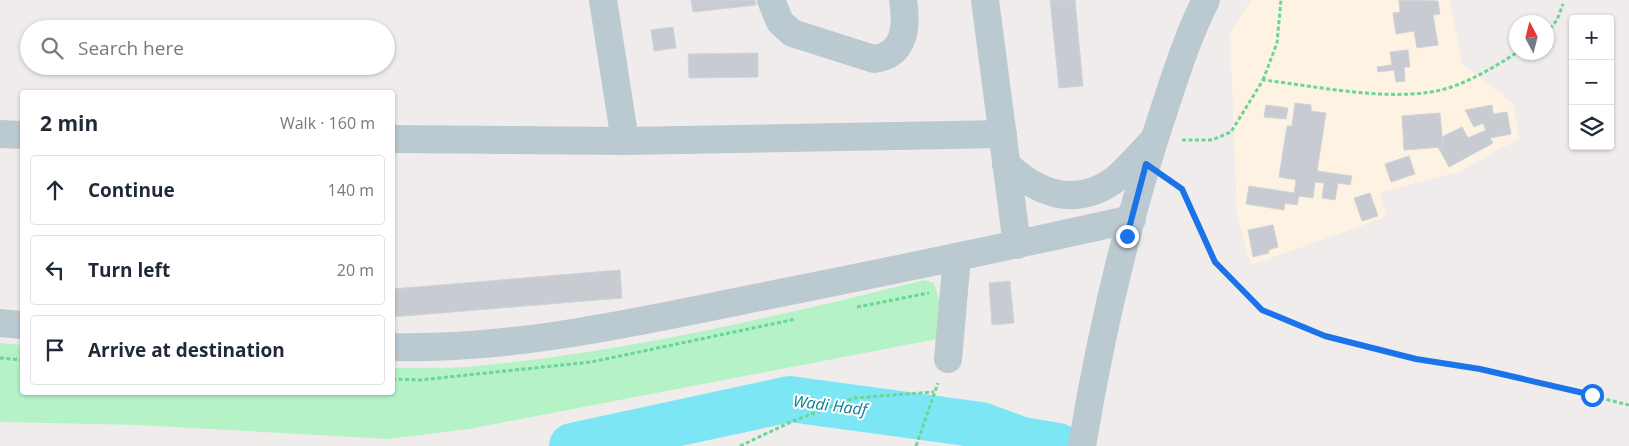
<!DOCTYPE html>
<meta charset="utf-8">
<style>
body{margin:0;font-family:"Open Sans",sans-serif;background:#f2f2f3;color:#1f2937}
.controls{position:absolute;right:15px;top:15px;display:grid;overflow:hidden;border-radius:5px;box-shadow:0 1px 4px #0004}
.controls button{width:45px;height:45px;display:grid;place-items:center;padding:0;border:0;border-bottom:1px solid #e0e1e3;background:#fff;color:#1f2937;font:25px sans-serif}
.compass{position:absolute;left:1509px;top:15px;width:45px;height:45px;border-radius:50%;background:#fff;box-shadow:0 1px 4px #0004;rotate:353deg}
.stop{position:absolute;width:15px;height:15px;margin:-11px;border:4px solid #1a73e8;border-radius:50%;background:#fff}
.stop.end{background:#1a73e8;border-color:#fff;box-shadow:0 1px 5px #0008}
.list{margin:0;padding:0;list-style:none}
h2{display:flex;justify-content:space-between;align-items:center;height:65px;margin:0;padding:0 20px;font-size:21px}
h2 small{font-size:16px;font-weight:400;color:#747a83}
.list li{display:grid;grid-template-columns:32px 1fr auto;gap:15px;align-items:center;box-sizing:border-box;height:70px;margin:0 10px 10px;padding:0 10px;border:1px solid #e0e1e3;border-radius:5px}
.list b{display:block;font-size:19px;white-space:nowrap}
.list em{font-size:16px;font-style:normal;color:#747a83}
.icon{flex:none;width:28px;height:28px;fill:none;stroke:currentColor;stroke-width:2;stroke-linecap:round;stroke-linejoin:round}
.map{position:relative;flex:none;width:1629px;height:446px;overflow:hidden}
.search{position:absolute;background:#fff;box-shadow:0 1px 4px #0004;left:20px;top:20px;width:375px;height:55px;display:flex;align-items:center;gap:12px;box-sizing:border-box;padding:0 18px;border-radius:28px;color:#747a83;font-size:19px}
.panel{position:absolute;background:#fff;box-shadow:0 1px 4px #0004;left:20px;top:90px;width:375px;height:305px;border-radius:5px}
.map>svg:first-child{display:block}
.commercial{fill:#fef3e2}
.green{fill:#b5f3c7}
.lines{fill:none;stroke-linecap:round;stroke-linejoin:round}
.river{stroke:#7de6f5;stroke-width:46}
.building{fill:#c8ccd2;stroke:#d0d3d9}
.path{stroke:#69d596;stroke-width:3;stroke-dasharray:4 2.5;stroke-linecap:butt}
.minor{stroke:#bbc9d1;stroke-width:28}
.route{stroke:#1a73e8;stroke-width:6}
.labels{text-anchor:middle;stroke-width:4;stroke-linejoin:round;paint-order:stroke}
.water-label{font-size:16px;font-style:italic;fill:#038092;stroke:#fff}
</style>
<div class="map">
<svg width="1629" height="446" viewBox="0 0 1629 446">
<rect width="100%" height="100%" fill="#f0ecec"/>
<polygon class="commercial" points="1251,0 1450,0 1462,64 1513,103 1519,138 1461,171 1380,193 1386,217 1251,265 1237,216 1230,32"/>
<path class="green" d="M 925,280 L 934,283 L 941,306 L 937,339 L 469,429 L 388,439 L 139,425 L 0,422 L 0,343 L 22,345 L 22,392 L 392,392 L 393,368 C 420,367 448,369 476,366 C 628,352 777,316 925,280 Z"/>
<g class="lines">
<polyline class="river" points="572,446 790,399 981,425 1022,440 1058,446"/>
</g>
<g class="building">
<polygon points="691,0 755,0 756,5 693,12"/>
<polygon points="1050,0 1075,0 1083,86 1059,88"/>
<polygon points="1399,0 1438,1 1440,14 1433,15 1438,45 1417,48 1414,31 1396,34 1393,13 1400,12"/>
<polygon points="673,27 676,48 654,51 651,30"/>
<polygon points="1408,50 1410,67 1404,67 1405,81 1396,82 1394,70 1378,72 1377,67 1392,65 1390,52"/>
<polygon points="758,53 758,77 689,78 688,54"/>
<polygon points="1295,103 1311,105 1311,111 1326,113 1317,171 1352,176 1350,185 1338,183 1335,200 1322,198 1324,183 1315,182 1313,198 1299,196 1297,205 1285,203 1284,210 1246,204 1249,186 1294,193 1296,180 1279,177 1287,126 1292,126"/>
<polygon points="1266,105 1288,108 1286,119 1264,117"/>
<polygon points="1492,105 1493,114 1507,112 1511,134 1490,138 1493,143 1449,167 1438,147 1443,147 1442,137 1462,127 1468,138 1486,130 1483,123 1474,127 1465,110"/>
<polygon points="1440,113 1443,147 1404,150 1402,116"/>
<polygon points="1409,156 1415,174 1391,182 1385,164"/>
<polygon points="1370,193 1378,216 1362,221 1354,198"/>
<polygon points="1273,225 1278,247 1268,250 1269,253 1253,257 1248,230"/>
<polygon points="620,270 622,298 392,317 392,289"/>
<polygon points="1010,281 1014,323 992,325 989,283"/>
</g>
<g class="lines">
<g class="path">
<polyline points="1546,34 1557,20 1563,4"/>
<polyline points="1263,80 1277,43 1281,0"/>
<path d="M 1182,140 L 1212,140 L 1231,132 L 1263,80 C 1315,86 1379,100 1431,92 C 1462,87 1491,69 1518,52"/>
<polyline points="1169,180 1182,189 1215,262 1262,310 1325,336 1416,359 1480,369 1629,405"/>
<polyline points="857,307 929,293"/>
<polyline points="0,358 22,360"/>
<polyline points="392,379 420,380 591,362 796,319"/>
<polyline points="740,446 793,421 854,398 934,392"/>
<polyline points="916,446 938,383"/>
</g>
<g class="minor">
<polyline points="603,0 625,141"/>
<path d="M 771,0 L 780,22 L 792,33 L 874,59 C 906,55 907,25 903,0"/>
<polyline points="985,0 1017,245"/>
<polyline points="0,134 22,135"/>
<polyline points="392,139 625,141 1003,134"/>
<path d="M 1006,164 C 1037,193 1074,208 1113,181 C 1127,170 1139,155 1151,143"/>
<polyline points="0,323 22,325"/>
<path d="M 392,347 C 515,350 635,322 755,298 C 881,273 1007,247 1132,219"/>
<polyline points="948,359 957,257"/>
<path d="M 1082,446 C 1101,331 1128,217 1165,107 C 1177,71 1189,33 1206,0"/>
</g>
</g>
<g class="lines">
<polyline class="route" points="1127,236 1146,164 1182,189 1215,262 1262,310 1325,336 1416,359 1480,369 1592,395"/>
</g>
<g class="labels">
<g class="water-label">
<text transform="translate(830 405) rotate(7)" y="6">Wadi Hadf</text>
</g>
</g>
</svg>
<div class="controls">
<button>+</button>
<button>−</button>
<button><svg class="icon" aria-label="layers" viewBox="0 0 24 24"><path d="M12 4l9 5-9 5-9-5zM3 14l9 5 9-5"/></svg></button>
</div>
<svg class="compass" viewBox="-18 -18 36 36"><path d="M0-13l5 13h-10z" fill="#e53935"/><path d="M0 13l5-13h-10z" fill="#747a83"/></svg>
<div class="stop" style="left:1592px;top:395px"></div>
<div class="stop end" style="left:1127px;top:236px"></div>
<div class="search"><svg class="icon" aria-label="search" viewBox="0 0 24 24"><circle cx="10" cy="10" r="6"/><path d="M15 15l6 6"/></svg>Search here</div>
<section class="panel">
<h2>2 min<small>Walk · 160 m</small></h2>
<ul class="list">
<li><svg class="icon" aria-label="ahead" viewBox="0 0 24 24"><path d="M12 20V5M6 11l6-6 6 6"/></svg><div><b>Continue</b></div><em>140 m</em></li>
<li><svg class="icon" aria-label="left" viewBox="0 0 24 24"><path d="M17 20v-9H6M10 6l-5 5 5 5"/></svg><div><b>Turn left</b></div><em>20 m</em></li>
<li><svg class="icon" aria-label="arrive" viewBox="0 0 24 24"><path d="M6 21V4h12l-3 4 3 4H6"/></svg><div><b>Arrive at destination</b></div></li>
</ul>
</section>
</div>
